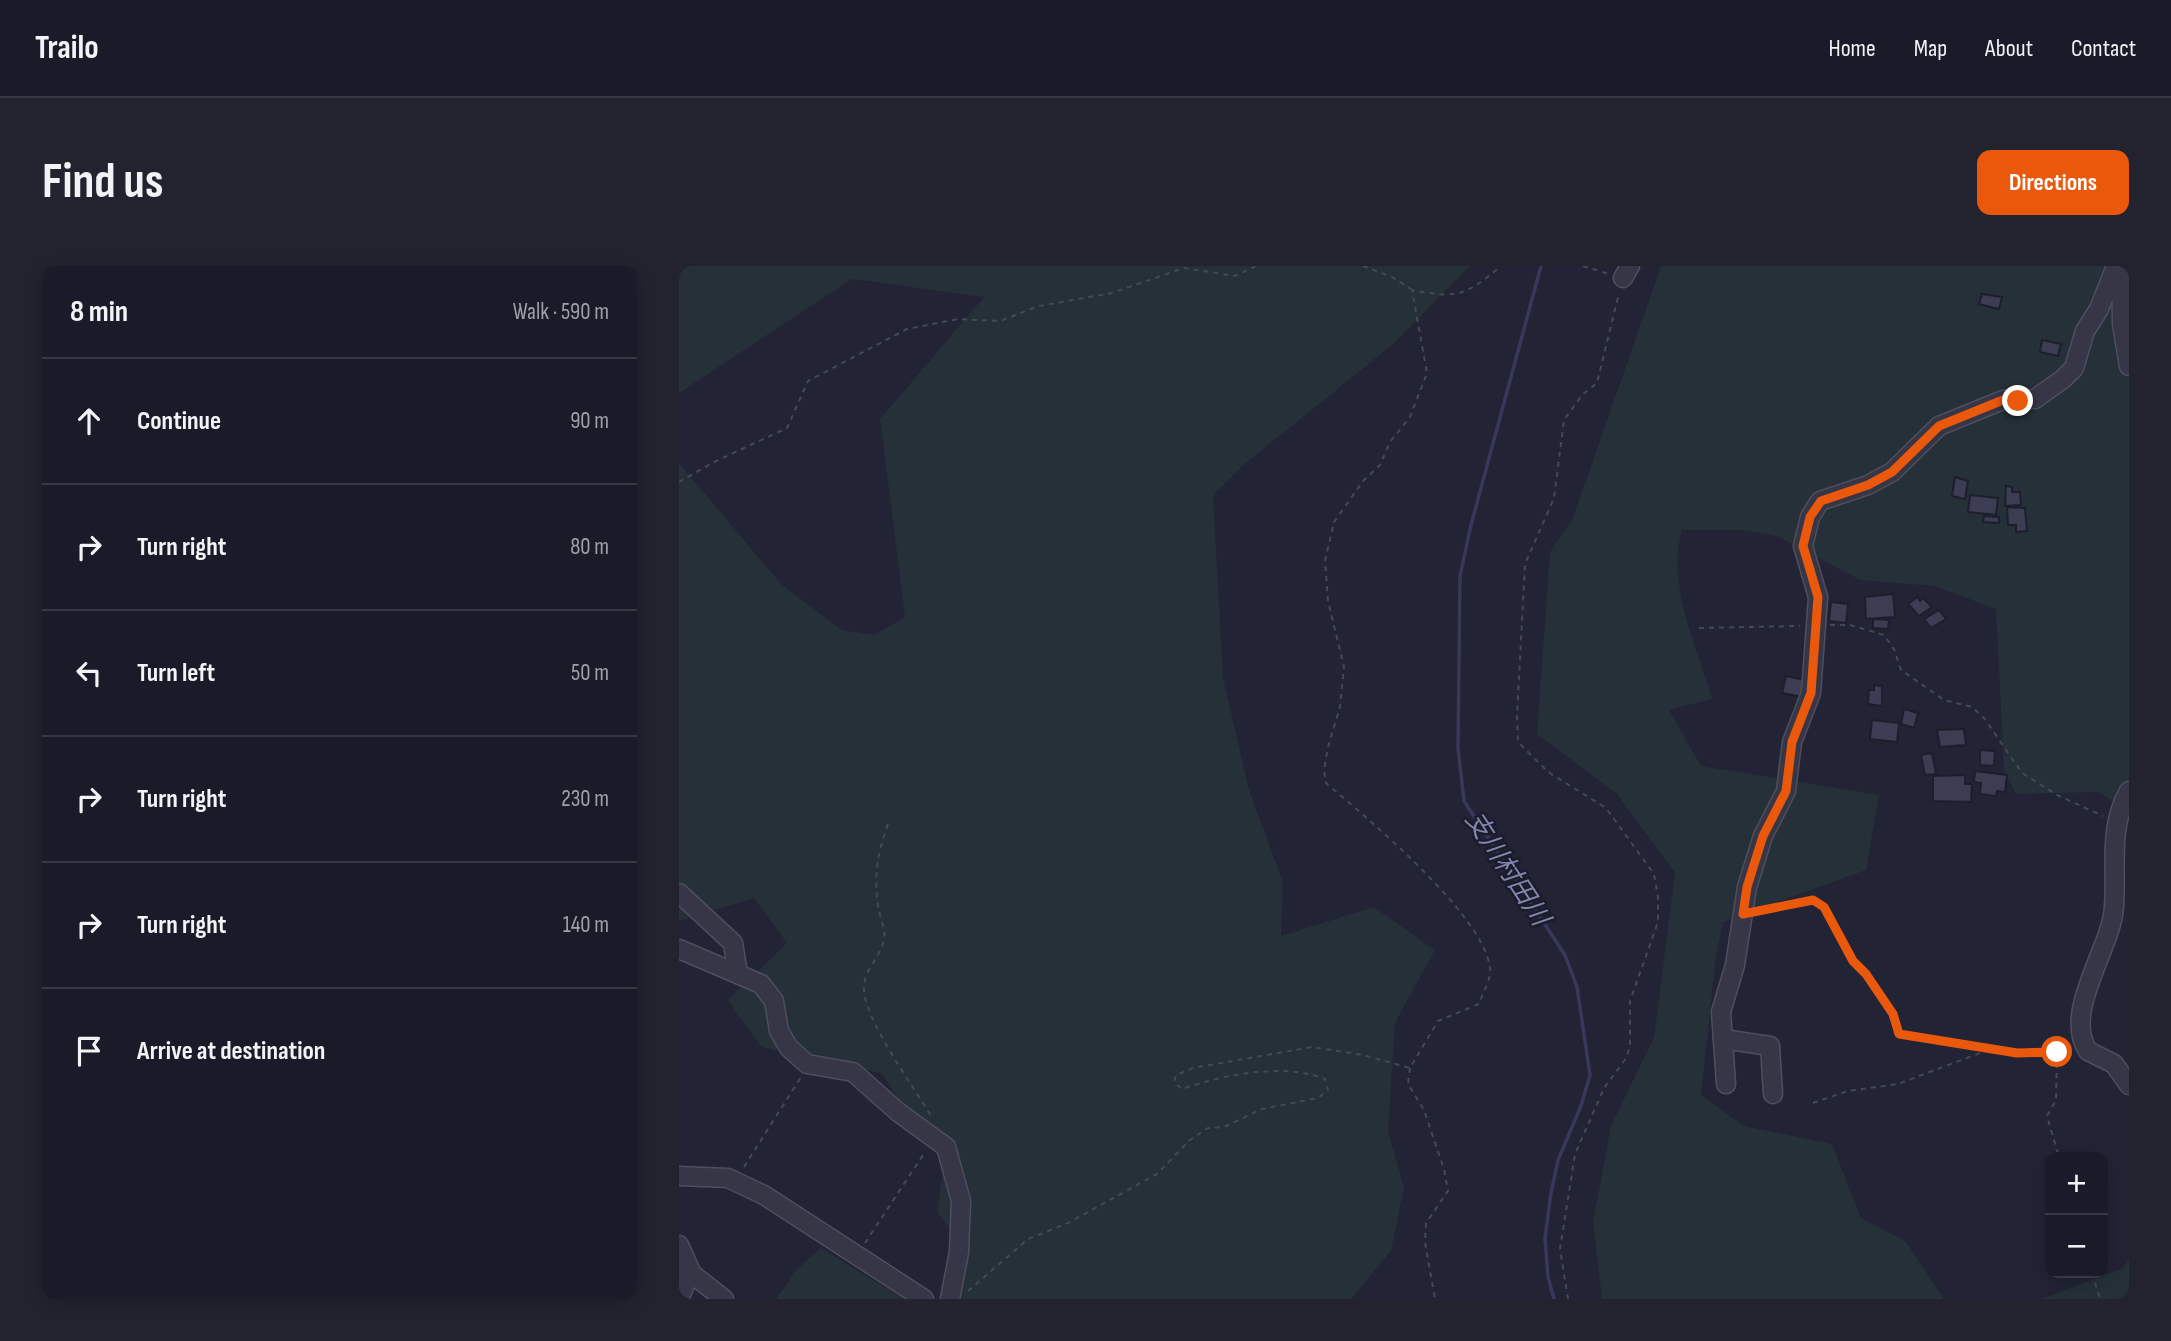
<!DOCTYPE html>
<meta charset="utf-8">
<style>
body{margin:0;font-family:"Sofia Sans Condensed","Noto Sans JP",sans-serif;background:#232330;color:#f1f3f6}
.controls{position:absolute;right:21px;bottom:21px;display:grid;overflow:hidden;border-radius:14px;box-shadow:0 4px 18px #0003}
.controls button{width:63px;height:63px;display:grid;place-items:center;padding:0;border:0;border-bottom:2px solid #383845;background:#1a1a28;color:#f1f3f6;font:35px sans-serif}
.stop{position:absolute;width:21px;height:21px;margin:-16px;border:5px solid #ea580c;border-radius:50%;background:#fff}
.stop.end{background:#ea580c;border-color:#fff;box-shadow:0 2px 7px #0008}
.list{margin:0;padding:0;list-style:none}
h2{display:flex;justify-content:space-between;align-items:center;height:91px;margin:0;padding:0 28px;font-size:30px}
h2 small{font-size:23px;font-weight:400;color:#9fa1a8}
.list li{display:grid;grid-template-columns:46px 1fr auto;gap:21px;align-items:center;box-sizing:border-box;height:126px;padding:0 28px;border-top:2px solid #383845}
.list b{display:block;font-size:26px;white-space:nowrap}
.list em{font-size:23px;font-style:normal;color:#9fa1a8}
.icon{flex:none;width:38px;height:38px;fill:none;stroke:currentColor;stroke-width:2;stroke-linecap:round;stroke-linejoin:round}
.map{position:relative;flex:none;width:1450px;height:1033px;overflow:hidden;border-radius:14px}
header{display:flex;align-items:center;gap:42px;box-sizing:border-box;height:98px;padding:0 35px;background:#1a1a28;border-bottom:2px solid #383845}
header strong{font-size:33px}
nav{display:flex;gap:38px;margin-inline-start:auto;font-size:24px}
.intro{display:flex;align-items:center;justify-content:space-between;box-sizing:border-box;height:168px;padding:0 42px}
h1{margin:0;font-size:49px}
.button{padding:18px 32px;border-radius:14px;background:#ea580c;color:#fff;font-size:24px;font-weight:700}
main{display:flex;gap:42px;padding:0 42px}
aside{flex:1;background:#1a1a28;border-radius:14px;box-shadow:0 4px 18px #0003}
.map>svg:first-child{display:block}
.green{fill:#253038}
.lines{fill:none;stroke-linecap:round;stroke-linejoin:round}
.stream{stroke:#38395a;stroke-width:3.5}
.building{fill:#3c3d53;stroke:#1d1e2d;stroke-width:2}
.minor-casing{stroke:#4d4e5e;stroke-width:21}
.path{stroke:#424b54;stroke-width:2;stroke-dasharray:5 5;stroke-linecap:butt}
.minor{stroke:#363646;stroke-width:18}
.route{stroke:#ea580c;stroke-width:9}
.labels{text-anchor:middle;stroke-width:5;stroke-linejoin:round;paint-order:stroke}
.water-label{font-size:26px;font-style:italic;fill:#8385ad;stroke:#1b1c2b}
</style>
<header>
<strong>Trailo</strong>
<nav><a>Home</a><a>Map</a><a>About</a><a>Contact</a></nav>
</header>
<div class="intro"><h1>Find us</h1><a class="button">Directions</a></div>
<main>
<aside>
<h2>8 min<small>Walk · 590 m</small></h2>
<ul class="list">
<li><svg class="icon" aria-label="ahead" viewBox="0 0 24 24"><path d="M12 20V5M6 11l6-6 6 6"/></svg><div><b>Continue</b></div><em>90 m</em></li>
<li><svg class="icon" aria-label="right" viewBox="0 0 24 24"><path d="M7 20v-9h11M14 6l5 5-5 5"/></svg><div><b>Turn right</b></div><em>80 m</em></li>
<li><svg class="icon" aria-label="left" viewBox="0 0 24 24"><path d="M17 20v-9H6M10 6l-5 5 5 5"/></svg><div><b>Turn left</b></div><em>50 m</em></li>
<li><svg class="icon" aria-label="right" viewBox="0 0 24 24"><path d="M7 20v-9h11M14 6l5 5-5 5"/></svg><div><b>Turn right</b></div><em>230 m</em></li>
<li><svg class="icon" aria-label="right" viewBox="0 0 24 24"><path d="M7 20v-9h11M14 6l5 5-5 5"/></svg><div><b>Turn right</b></div><em>140 m</em></li>
<li><svg class="icon" aria-label="arrive" viewBox="0 0 24 24"><path d="M6 21V4h12l-3 4 3 4H6"/></svg><div><b>Arrive at destination</b></div></li>
</ul>
</aside>
<div class="map">
<svg width="1450" height="1033" viewBox="0 0 1450 1033">
<rect width="100%" height="100%" fill="#222335"/>
<g class="green">
<polygon points="0,0 791,0 713,79 563,200 534,229 544,412 570,524 604,616 602,670 695,641 756,684 716,757 709,865 725,922 712,985 672,1033 268,1033 286,982 258,946 265,899 202,807 82,781 49,734 108,677 75,632 0,655 0,197 102,318 163,364 195,369 226,351 201,153 305,31 173,13 0,127"/>
<path d="M 982,0 L 1425,0 L 1424,9 L 1450,16 L 1450,544 L 1419,526 L 1337,528 L 1325,504 L 1317,343 L 1255,320 L 1181,314 L 1098,270 L 1062,264 L 1003,264 C 987,317 1018,381 1033,433 L 990,444 L 1022,500 L 1200,529 L 1187,604 L 1044,656 L 1037,690 L 1022,829 L 1065,860 L 1153,878 L 1182,952 L 1226,975 L 1265,1033 L 923,1033 L 914,956 L 932,860 L 975,771 L 996,607 L 938,528 L 858,468 L 871,286 L 894,252 Z"/>
<polygon points="142,982 225,1033 97,1033 119,1002"/>
<polygon points="1450,992 1450,1033 1363,1033 1444,1002"/>
</g>
<g class="lines">
<polyline class="stream" points="862,0 792,259 781,310 779,482 785,535 886,689 898,721 911,809 902,840 879,894 872,927 866,972 869,1011 875,1033"/>
</g>
<g class="building">
<polygon points="1303,28 1323,31 1320,43 1300,38"/>
<polygon points="1363,74 1382,78 1379,90 1361,86"/>
<polygon points="1276,211 1289,215 1286,233 1273,230"/>
<polygon points="1327,220 1333,221 1333,226 1341,226 1342,239 1326,240"/>
<polygon points="1291,229 1319,232 1317,249 1289,246"/>
<polygon points="1328,241 1346,242 1348,265 1337,266 1337,259 1329,259"/>
<polygon points="1305,250 1320,251 1320,257 1304,256"/>
<polygon points="1214,328 1216,351 1187,353 1186,331"/>
<polygon points="1238,331 1241,335 1244,332 1253,341 1240,350 1229,338"/>
<polygon points="1152,336 1169,338 1167,357 1150,355"/>
<polygon points="1260,344 1267,353 1252,362 1245,353"/>
<polygon points="1198,353 1210,354 1209,363 1194,362 1194,354"/>
<polygon points="1107,410 1126,414 1123,431 1103,427"/>
<polygon points="1195,419 1203,420 1203,440 1189,438 1190,424 1195,424"/>
<polygon points="1225,443 1239,447 1235,462 1222,458"/>
<polygon points="1193,454 1220,457 1218,476 1191,473"/>
<polygon points="1285,463 1287,479 1261,481 1258,464"/>
<polygon points="1301,484 1316,485 1315,500 1301,499"/>
<polygon points="1253,487 1257,508 1246,509 1242,489"/>
<polygon points="1296,505 1328,509 1326,526 1318,525 1317,530 1301,528 1302,517 1295,516"/>
<polygon points="1286,509 1286,518 1293,518 1292,536 1254,535 1254,510"/>
</g>
<g class="lines">
<g class="minor-casing">
<g id="minor">
<polyline points="1442,0 1443,58 1450,100"/>
<polyline points="944,12 951,0"/>
<path d="M 1450,525 C 1429,562 1438,600 1435,641 C 1433,681 1383,746 1409,785 L 1435,798 L 1450,819"/>
<polyline points="0,627 54,677 59,708"/>
<polyline points="0,683 82,718 95,735 100,765 110,782 128,798 174,806 219,846 267,881 282,935 280,986 271,1033"/>
<polyline points="1044,773 1091,780 1094,828"/>
<polyline points="1047,818 1042,746 1056,699 1068,621 1084,570 1107,525 1113,476 1132,427 1139,331 1124,280 1131,251 1141,235 1189,219 1213,206 1260,160 1324,134 1356,133 1384,113 1395,102 1406,65 1420,43 1437,0"/>
<polyline points="0,910 49,912 85,929 245,1033"/>
<polyline points="0,979 13,1008 45,1033"/>
<polyline points="0,1001 6,1019 0,1033"/>
</g>
</g>
<g class="path">
<polyline points="684,0 713,11 732,23"/>
<polyline points="904,0 930,8"/>
<polyline points="0,216 33,197 108,162 129,115 228,63 279,53 321,55 360,40 433,27 505,2 556,10 577,0"/>
<polyline points="1151,359 1171,359 1205,369 1215,383 1222,404 1265,434 1293,441 1305,452 1343,507 1378,529 1424,550"/>
<polyline points="1020,362 1121,360"/>
<path d="M 209,558 C 198,589 195,608 199,641 C 201,651 207,664 205,673 C 202,691 185,703 185,722 C 184,752 235,821 252,850"/>
<polyline points="1079,645 1134,634 1145,641 1174,695 1187,708 1214,748 1220,768 1338,787 1393,786"/>
<polyline points="1378,787 1377,834 1368,850 1380,891"/>
<polyline points="731,802 729,818 745,844 765,903 769,925 747,957 746,976 756,1033"/>
<polyline points="1134,837 1169,825 1219,818 1309,784"/>
<polyline points="65,901 122,811"/>
<polyline points="186,977 246,886"/>
<polyline points="1413,1007 1421,1033"/>
<path d="M 289,1025 L 349,973 L 389,957 L 478,908 L 511,874 L 529,862 L 545,861 L 583,843 L 639,832 L 649,824 L 646,813 C 604,796 544,809 503,823 L 495,816 L 497,809 L 514,802 L 633,781 L 684,789 L 731,802 L 759,755 L 800,738 C 803,728 813,712 811,702 C 805,649 688,552 647,517 L 645,504 L 649,481 L 661,441 L 665,401 L 649,335 L 646,295 L 655,256 L 684,215 L 701,199 L 711,176 L 731,151 L 748,107 L 733,24 C 779,33 786,30 822,0"/>
<polyline points="889,1033 881,983 896,888 925,822 948,791 951,778 951,735 979,656 979,631 975,608 927,542 869,506 839,476 838,450 846,298 875,232 885,154 903,129 918,117 940,27"/>
</g>
<use href="#minor" class="minor"/>
</g>
<g class="lines">
<polyline class="route" points="1339,135 1324,134 1260,160 1213,206 1189,219 1142,235 1131,251 1124,280 1139,331 1132,427 1113,476 1107,525 1084,570 1068,621 1064,648 1134,634 1145,641 1174,695 1187,708 1214,748 1220,768 1338,787 1378,786"/>
</g>
<g class="labels">
<g class="water-label">
<text transform="translate(829 602) rotate(57)" y="9">支川村田川</text>
</g>
</g>
</svg>
<div class="controls">
<button>+</button>
<button>−</button>
</div>
<div class="stop" style="left:1378px;top:786px"></div>
<div class="stop end" style="left:1339px;top:135px"></div>
</div>
</main>
